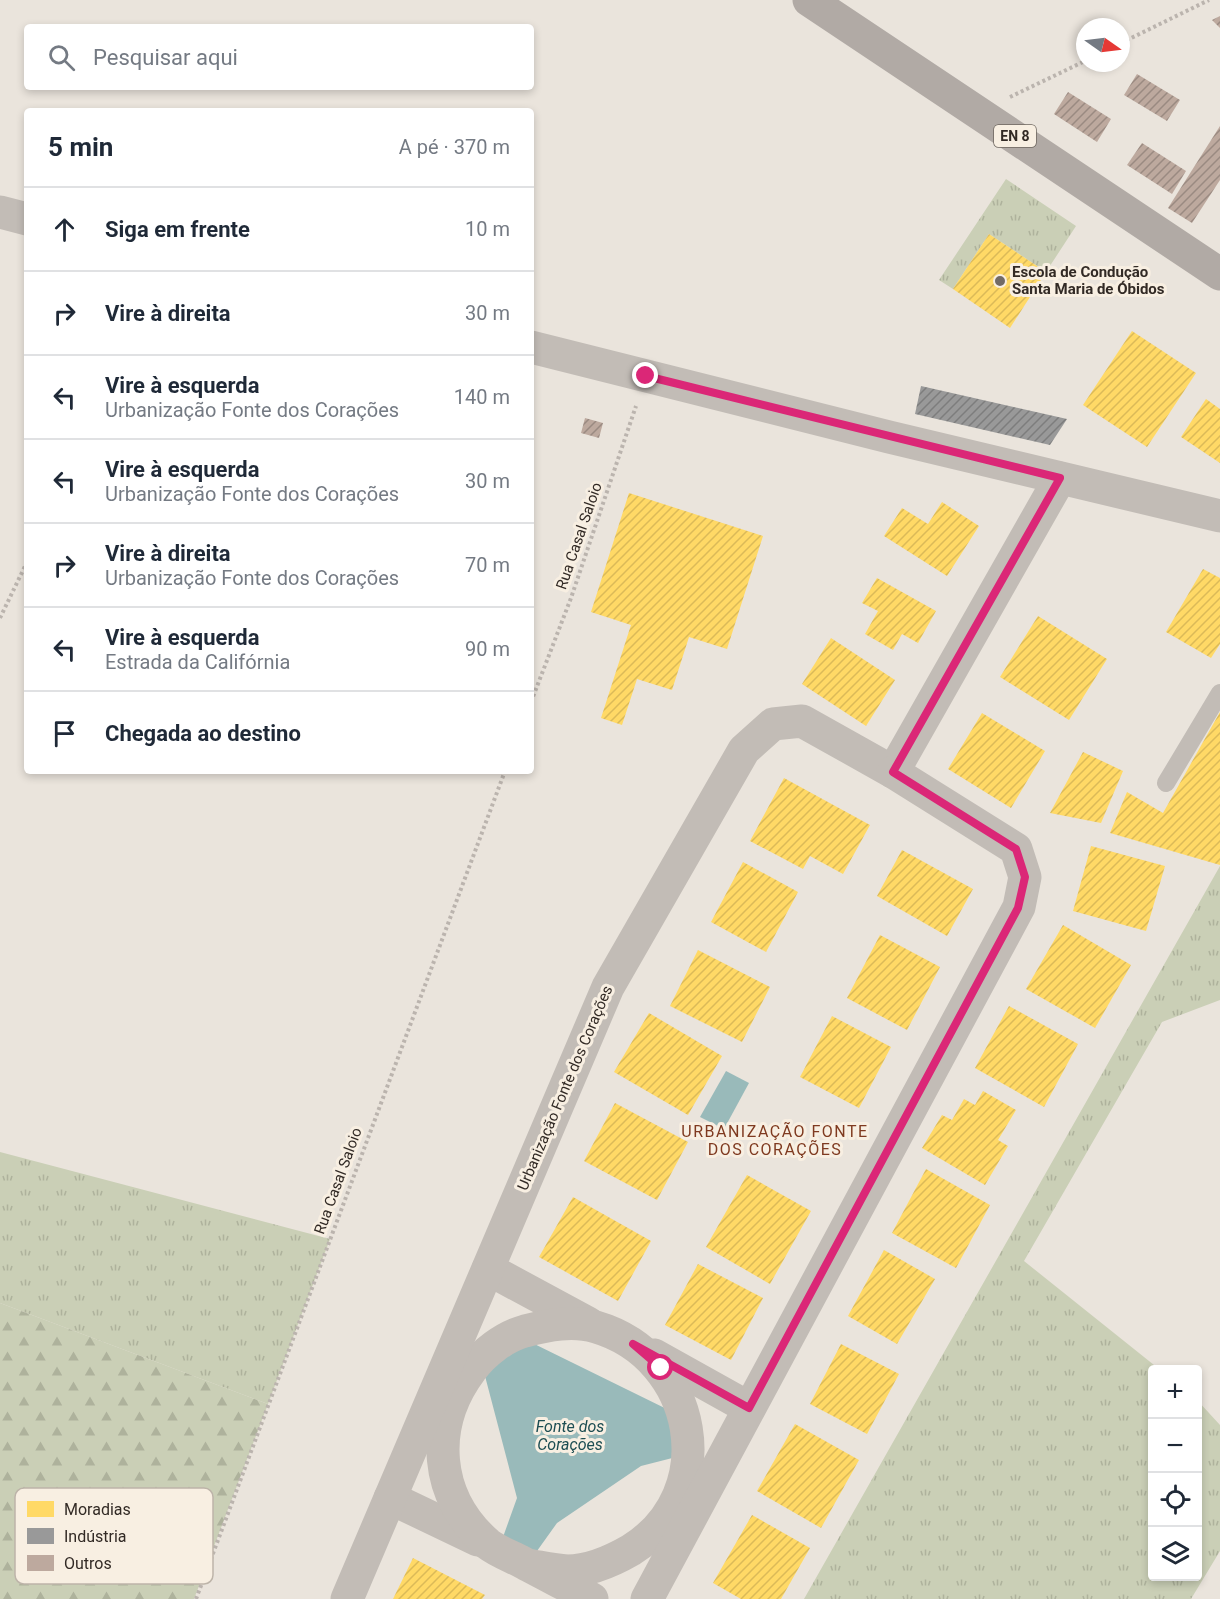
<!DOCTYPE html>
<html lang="pt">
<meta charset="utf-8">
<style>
body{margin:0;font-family:Roboto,sans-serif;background:#f2f2f3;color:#1f2937}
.controls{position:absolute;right:18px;bottom:18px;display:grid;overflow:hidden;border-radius:6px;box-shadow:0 3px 9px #0003}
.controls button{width:54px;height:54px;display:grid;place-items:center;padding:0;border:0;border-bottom:2px solid #e0e1e3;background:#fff;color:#1f2937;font:30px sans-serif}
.compass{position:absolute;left:1076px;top:18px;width:54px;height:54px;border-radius:50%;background:#fff;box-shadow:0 3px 9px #0003;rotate:104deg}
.stop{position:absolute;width:18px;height:18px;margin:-14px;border:4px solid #db2777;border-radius:50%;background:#fff}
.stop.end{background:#db2777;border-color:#fff;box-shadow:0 2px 6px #0008}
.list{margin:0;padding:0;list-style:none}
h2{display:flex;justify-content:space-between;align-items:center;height:78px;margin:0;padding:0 24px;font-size:26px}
h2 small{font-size:20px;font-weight:400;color:#747a83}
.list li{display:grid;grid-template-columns:39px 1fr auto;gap:18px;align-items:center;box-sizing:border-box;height:84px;padding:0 24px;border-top:2px solid #e0e1e3}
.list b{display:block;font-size:22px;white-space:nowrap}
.list p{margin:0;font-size:20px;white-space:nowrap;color:#747a83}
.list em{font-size:20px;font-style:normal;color:#747a83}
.icon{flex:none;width:33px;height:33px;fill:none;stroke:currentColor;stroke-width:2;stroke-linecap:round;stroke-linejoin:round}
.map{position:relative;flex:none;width:1220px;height:1599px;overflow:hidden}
.search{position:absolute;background:#fff;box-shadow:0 3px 9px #0003;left:24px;top:24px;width:510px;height:66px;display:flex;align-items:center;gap:15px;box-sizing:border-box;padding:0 21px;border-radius:6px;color:#747a83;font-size:22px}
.panel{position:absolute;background:#fff;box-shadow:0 3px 9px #0003;left:24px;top:108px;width:510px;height:666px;border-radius:6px}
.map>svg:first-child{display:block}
.grass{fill:url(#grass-tufts)}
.forest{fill:url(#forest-firs)}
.water{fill:#99baba}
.homes{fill:url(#homes-hatch)}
.industry{fill:url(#industry-hatch)}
.building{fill:url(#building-hatch)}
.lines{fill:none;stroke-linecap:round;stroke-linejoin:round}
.path{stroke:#bbb4ae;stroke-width:4;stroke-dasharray:3 3;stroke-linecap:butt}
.service{stroke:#c2bcb6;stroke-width:18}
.minor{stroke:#c2bcb6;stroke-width:33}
.tertiary{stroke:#c2bcb6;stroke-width:33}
.primary{stroke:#b1aaa5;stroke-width:33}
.route{stroke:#db2777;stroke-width:8}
.poi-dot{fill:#726b65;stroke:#f8efe2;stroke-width:2}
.labels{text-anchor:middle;stroke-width:6;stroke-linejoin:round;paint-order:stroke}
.shield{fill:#f8efe2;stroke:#6d655e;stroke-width:1.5}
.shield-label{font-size:14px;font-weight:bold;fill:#322a25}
.poi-label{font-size:15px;font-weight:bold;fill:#322a25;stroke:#f8efe2;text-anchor:start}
.street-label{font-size:15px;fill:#322a25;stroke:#f8efe2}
.neighbourhood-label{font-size:16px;letter-spacing:1.5px;fill:#7f3a20;stroke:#f8efe2}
.water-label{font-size:16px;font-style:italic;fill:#1c4d52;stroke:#f8efe2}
.key{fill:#f8efe2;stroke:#bdb4a9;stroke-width:1.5}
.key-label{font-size:16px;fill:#322a25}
</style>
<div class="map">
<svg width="1220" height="1599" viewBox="0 0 1220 1599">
<defs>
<pattern id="grass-tufts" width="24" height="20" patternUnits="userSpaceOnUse" patternTransform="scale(1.5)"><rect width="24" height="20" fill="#cacfb6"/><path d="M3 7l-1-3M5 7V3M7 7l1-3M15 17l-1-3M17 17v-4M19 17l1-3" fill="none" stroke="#aeb29c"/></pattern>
<pattern id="forest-firs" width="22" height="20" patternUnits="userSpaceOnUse" patternTransform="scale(1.5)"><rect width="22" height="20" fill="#cacfb6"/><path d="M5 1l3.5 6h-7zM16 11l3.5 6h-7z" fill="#aeb29c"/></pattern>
<pattern id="homes-hatch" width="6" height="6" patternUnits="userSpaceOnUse" patternTransform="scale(1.5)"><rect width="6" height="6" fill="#ffd966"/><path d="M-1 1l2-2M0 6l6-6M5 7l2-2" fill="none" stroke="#dbba58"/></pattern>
<pattern id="industry-hatch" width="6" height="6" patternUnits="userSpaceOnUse" patternTransform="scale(1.5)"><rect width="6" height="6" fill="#999"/><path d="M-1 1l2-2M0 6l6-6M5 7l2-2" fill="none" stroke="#7d7d7d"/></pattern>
<pattern id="building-hatch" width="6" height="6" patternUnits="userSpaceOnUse" patternTransform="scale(1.5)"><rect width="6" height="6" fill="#bda99e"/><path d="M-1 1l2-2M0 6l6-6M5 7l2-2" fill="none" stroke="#9a8a81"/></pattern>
</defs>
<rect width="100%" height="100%" fill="#eae4dc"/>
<g class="grass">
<polygon points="1006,179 1076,226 1046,272 989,234 953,289 939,280"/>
<polygon points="1220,866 1220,1000 1162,1022 1024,1261 1159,1369 1152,1370 1152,1576 1198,1576 1198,1401 1220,1425 1220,1551 1191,1599 804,1599"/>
<polygon points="0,1152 330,1239 268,1404 0,1303"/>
</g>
<polygon class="forest" points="0,1303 268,1404 194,1599 0,1599"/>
<g class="water">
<polygon points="726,1071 749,1083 724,1129 700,1117"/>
<polygon points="514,1334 685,1418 688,1454 641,1466 557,1523 527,1565 498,1551 517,1498 480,1357"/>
</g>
<g class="homes">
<polygon points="989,234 1046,272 1010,328 953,289"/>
<polygon points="1132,331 1196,373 1147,447 1083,405"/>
<polygon points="1206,399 1220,409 1220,463 1181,437"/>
<polygon points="629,493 763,536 727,649 689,637 672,690 637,679 622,725 601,718 631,625 591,612"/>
<polygon points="942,502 979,526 947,576 884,536 902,508 928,524"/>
<polygon points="1203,569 1220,578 1220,644 1211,658 1166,632"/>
<polygon points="877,578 936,611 918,643 902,634 893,650 865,634 878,611 862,603"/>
<polygon points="1038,616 1107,659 1069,720 1000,677"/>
<polygon points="831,638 895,680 866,726 802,684"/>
<polygon points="1220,712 1220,865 1110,833 1127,792 1163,813"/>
<polygon points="982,713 1045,751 1011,808 948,769"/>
<polygon points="1083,752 1123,771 1101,823 1050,813"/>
<polygon points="784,778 870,825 843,874 810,856 803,869 750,841"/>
<polygon points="1091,846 1165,866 1146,931 1073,911"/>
<polygon points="902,850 973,889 947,936 877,896"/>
<polygon points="743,862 798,892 766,952 711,922"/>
<polygon points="1063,925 1131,965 1095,1028 1026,989"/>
<polygon points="880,935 940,967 907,1030 847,998"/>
<polygon points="698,950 770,987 742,1042 670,1006"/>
<polygon points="1009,1006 1078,1044 1044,1107 975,1068"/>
<polygon points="649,1013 722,1056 688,1115 614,1072"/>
<polygon points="832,1016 891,1047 859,1108 800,1077"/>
<polygon points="983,1091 1016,1110 998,1140 1008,1146 985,1185 922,1148 942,1115 952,1120 964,1099 975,1105"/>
<polygon points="615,1103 688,1142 657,1200 584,1161"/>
<polygon points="926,1169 990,1205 956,1268 892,1233"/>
<polygon points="747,1175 811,1211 770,1284 706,1247"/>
<polygon points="573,1197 651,1241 618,1301 539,1257"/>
<polygon points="884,1250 935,1279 897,1344 848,1316"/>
<polygon points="698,1264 763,1298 731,1360 665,1325"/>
<polygon points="841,1344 899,1374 867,1434 810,1404"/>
<polygon points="795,1424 859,1460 821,1528 757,1491"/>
<polygon points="752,1515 810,1548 781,1599 741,1599 713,1583"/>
<polygon points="413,1558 485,1595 482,1599 393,1599"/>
</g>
<polygon class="industry" points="921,386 1067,419 1050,445 915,414"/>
<g class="building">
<polygon points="1220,16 1220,28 1212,20"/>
<polygon points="1137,74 1180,100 1167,121 1124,95"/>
<polygon points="1068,92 1111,119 1097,142 1054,114"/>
<polygon points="1220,126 1220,180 1192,223 1168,208"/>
<polygon points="1142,143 1186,171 1172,194 1127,165"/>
<polygon points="585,418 603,423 599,438 581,433"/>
</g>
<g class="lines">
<g class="path">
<polyline points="1121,43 1209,0"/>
<polyline points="1010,97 1085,61"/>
<polyline points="0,618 27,562"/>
<polyline points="531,702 571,598 636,406"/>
<polyline points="196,1599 505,771"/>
</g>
<polyline class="service" points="1166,783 1220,693"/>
<g class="minor">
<polyline points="488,1269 588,1323"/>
<polyline points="654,1355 749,1408"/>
<polyline points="390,1498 478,1540"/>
<path d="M 527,1565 C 540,1567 554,1570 567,1571 C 590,1571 612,1561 631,1550 C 723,1493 698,1357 596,1327 C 573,1320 548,1325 525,1331 C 504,1337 483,1353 471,1370 C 429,1426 434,1497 488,1544 C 497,1551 510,1556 520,1561 C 544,1574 568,1586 592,1599"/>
<polyline points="347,1599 608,987 744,750 773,724 802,721 893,772 1060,478"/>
<polyline points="647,1599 1019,907 1025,877 1016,849 893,772"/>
</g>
<g class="tertiary">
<polyline points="0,212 27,219"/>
<polyline points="531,347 889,437 1220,516"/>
</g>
<polyline class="primary" points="809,0 1220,274"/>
</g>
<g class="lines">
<polyline class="route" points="646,376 1060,478 893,772 1016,849 1025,877 1018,908 749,1408 633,1344 661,1368"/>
</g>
<circle class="poi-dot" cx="1000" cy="281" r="6"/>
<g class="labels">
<rect class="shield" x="994" y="125" width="42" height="22" rx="4.5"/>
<g class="shield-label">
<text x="1015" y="141">EN 8</text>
</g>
<g class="poi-label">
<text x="1012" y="277">Escola de Condução<tspan x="1012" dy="17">Santa Maria de Óbidos</tspan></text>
</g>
<g class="street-label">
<text transform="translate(579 536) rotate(-71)" y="5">Rua Casal Saloio</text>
<text transform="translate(565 1088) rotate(-67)" y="5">Urbanização Fonte dos Corações</text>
<text transform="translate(338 1181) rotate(-70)" y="5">Rua Casal Saloio</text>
</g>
<g class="neighbourhood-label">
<text x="775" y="1137">URBANIZAÇÃO FONTE<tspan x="775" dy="18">DOS CORAÇÕES</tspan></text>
</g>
<g class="water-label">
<text x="570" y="1432">Fonte dos<tspan x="570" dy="18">Corações</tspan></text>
</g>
</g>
<rect x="15" y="1488" width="198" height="96" rx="9" class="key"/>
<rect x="27" y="1501" width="27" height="16" fill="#ffd966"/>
<rect x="27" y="1528" width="27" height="16" fill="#999"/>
<rect x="27" y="1555" width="27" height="16" fill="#bda99e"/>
<g class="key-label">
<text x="64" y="1515">Moradias</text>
<text x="64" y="1542">Indústria</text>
<text x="64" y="1569">Outros</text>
</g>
</svg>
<div class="controls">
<button>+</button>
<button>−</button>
<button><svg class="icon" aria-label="locate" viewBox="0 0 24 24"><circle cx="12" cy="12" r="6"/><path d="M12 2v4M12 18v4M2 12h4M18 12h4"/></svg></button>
<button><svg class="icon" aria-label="layers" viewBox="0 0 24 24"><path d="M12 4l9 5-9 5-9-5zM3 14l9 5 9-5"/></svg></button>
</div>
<svg class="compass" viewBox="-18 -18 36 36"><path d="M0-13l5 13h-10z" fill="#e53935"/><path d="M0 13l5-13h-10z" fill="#747a83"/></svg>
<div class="stop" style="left:661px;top:1368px"></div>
<div class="stop end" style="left:646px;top:376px"></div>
<div class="search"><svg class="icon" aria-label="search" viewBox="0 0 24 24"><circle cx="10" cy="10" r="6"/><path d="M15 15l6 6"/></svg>Pesquisar aqui</div>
<section class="panel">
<h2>5 min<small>A pé · 370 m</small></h2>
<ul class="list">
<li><svg class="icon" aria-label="ahead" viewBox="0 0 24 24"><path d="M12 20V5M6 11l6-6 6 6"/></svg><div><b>Siga em frente</b></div><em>10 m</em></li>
<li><svg class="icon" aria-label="right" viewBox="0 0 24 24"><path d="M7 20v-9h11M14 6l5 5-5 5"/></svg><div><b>Vire à direita</b></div><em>30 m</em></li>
<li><svg class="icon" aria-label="left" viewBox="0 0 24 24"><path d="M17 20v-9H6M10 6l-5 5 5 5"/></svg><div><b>Vire à esquerda</b><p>Urbanização Fonte dos Corações</p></div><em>140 m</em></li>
<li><svg class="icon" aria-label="left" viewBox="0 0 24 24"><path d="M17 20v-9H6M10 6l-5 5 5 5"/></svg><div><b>Vire à esquerda</b><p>Urbanização Fonte dos Corações</p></div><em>30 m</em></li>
<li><svg class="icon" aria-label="right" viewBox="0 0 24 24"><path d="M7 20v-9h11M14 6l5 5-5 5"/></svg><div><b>Vire à direita</b><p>Urbanização Fonte dos Corações</p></div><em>70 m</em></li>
<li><svg class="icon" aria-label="left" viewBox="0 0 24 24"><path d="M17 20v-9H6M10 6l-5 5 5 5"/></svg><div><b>Vire à esquerda</b><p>Estrada da Califórnia</p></div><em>90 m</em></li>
<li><svg class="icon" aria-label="arrive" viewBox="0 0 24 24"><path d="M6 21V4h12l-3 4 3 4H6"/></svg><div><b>Chegada ao destino</b></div></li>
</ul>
</section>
</div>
